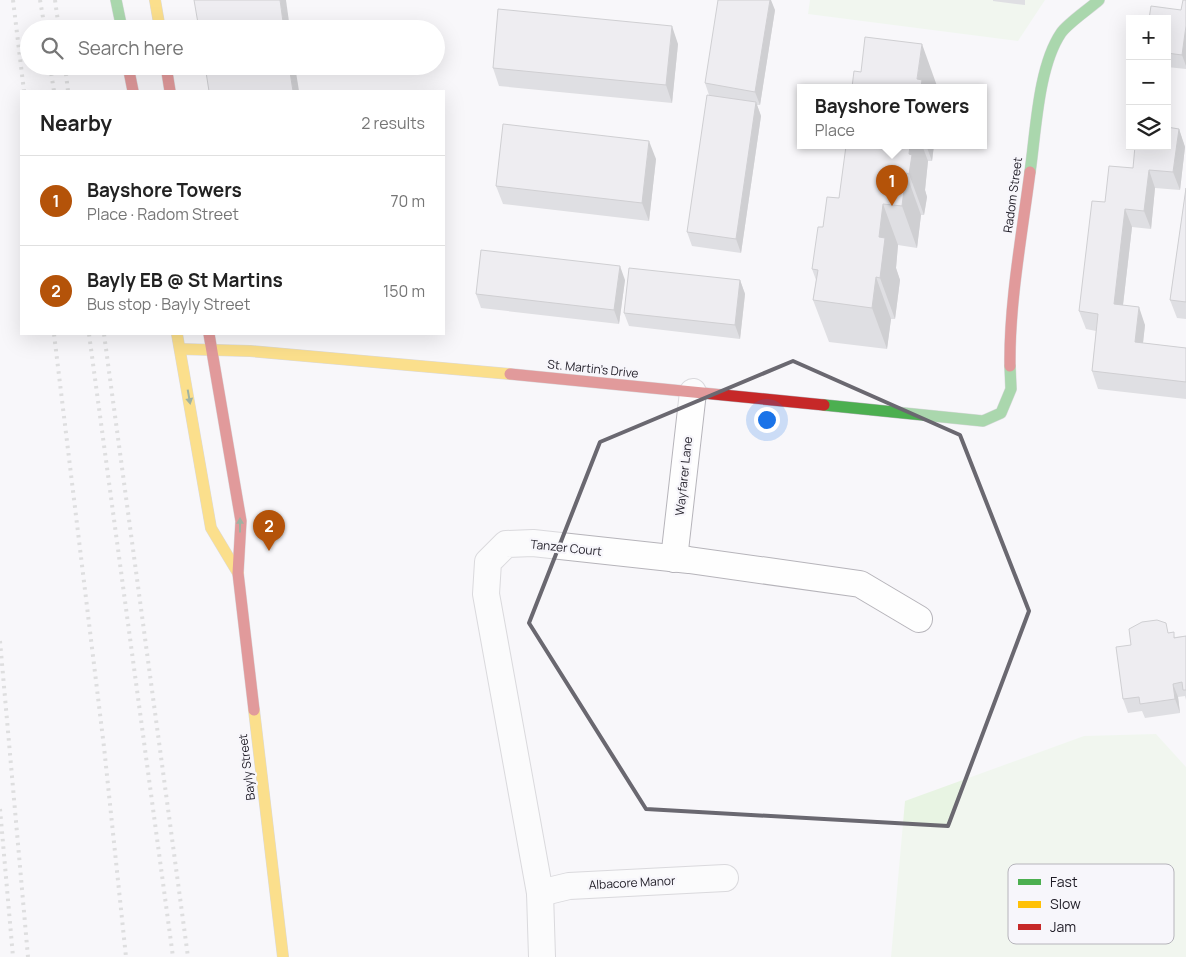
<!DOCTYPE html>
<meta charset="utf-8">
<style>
body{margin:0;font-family:Manrope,sans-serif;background:#f6f6f6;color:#222}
.controls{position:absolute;right:15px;top:15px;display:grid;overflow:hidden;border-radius:0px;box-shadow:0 5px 20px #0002}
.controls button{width:45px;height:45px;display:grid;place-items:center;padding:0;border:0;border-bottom:1px solid #e0e0e0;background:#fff;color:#222;font:25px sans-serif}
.you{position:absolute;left:766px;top:419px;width:18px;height:18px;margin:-12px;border:4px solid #fff;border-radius:50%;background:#1a73e8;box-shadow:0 0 0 8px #1a73e833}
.badge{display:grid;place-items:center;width:32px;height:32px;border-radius:50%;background:#b45309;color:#fff;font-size:16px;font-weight:700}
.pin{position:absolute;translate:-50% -41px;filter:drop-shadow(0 1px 2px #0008)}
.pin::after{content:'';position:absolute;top:26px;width:18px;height:15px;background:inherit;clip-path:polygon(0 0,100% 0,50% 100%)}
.popup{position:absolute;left:797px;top:84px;width:190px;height:65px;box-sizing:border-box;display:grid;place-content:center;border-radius:0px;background:#fff;filter:drop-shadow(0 1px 4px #0005);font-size:16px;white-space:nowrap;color:#767676}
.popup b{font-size:19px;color:#222}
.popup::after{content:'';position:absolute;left:50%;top:100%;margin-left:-10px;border:10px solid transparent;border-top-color:#fff}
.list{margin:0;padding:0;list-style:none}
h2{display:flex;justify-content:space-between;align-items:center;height:65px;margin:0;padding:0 20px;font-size:21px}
h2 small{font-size:16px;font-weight:400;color:#767676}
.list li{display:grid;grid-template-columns:32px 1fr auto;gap:15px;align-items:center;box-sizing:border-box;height:90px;padding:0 20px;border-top:1px solid #e0e0e0}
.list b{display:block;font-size:19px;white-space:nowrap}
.list p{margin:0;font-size:16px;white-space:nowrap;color:#767676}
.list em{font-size:16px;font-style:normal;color:#767676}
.icon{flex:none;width:28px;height:28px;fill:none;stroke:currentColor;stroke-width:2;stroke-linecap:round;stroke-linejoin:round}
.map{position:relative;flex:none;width:1186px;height:957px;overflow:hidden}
.search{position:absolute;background:#fff;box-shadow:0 5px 20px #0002;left:20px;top:20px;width:425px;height:55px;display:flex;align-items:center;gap:12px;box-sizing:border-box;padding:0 18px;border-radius:28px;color:#767676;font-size:19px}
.panel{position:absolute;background:#fff;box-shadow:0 5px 20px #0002;left:20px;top:90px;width:425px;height:245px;border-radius:0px}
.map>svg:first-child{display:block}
.green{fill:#e8f4e3}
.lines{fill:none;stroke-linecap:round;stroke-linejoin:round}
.street-casing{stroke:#b6b4ba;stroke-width:28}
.fast-casing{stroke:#b6b4ba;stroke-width:12}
.slow-casing{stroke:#b6b4ba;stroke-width:12}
.jam-casing{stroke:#b6b4ba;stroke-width:12}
.street{stroke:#fefefe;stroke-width:26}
.fast{stroke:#4caf50;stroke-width:11}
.slow{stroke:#ffc107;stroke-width:11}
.jam{stroke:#c62828;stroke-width:11}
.rail{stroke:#bebebf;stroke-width:4;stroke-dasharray:2.5 5;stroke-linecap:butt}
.wall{fill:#c2c1c7}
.shaded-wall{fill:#9e9da2}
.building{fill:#e2e0e7;stroke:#9e9da2}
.oneway{fill:#335e38}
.marked{fill:none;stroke:#6a6870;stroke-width:4;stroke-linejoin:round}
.labels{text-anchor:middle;stroke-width:4.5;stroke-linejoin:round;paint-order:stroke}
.street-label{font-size:12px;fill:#1e1b25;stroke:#f7f6fb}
.key{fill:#f7f6fb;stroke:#b6b4bb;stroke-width:1}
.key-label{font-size:14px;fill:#1e1b25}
</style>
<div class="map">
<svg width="1186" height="957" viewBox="0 0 1186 957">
<rect width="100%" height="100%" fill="#f8f7fa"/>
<g class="green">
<polygon points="810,0 1045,0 1018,41 808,14"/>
<polygon points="1156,734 1186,767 1186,957 891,957 905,801 1084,736"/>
</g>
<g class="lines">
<g class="street-casing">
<g id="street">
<polyline points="674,559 693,392"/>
<polyline points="540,893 569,886 725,878"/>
<polyline points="542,957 540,893 486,594 488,562 506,544 533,543 689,560 860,584 919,619"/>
</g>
</g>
<g class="fast-casing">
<g id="fast">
<polyline points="116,0 122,29"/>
<path d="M 1030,172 C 1036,131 1038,67 1061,33 C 1068,23 1089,9 1099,0"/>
<polyline points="824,405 983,421 1001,413 1011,389 1010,366"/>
</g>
</g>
<g class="slow-casing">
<g id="slow">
<polyline points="155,0 160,29"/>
<polyline points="177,334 211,528 238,573"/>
<polyline points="180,349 250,351 510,374"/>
<polyline points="254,710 283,957"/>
</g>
</g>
<g class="jam-casing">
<g id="jam">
<polyline points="128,66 133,91"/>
<polyline points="166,66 170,91"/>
<polyline points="209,334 241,521 238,573 254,710"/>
<path d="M 1010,366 C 1009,304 1022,234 1030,172"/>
<polyline points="510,374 824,405"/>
</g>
</g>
<use href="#street" class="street"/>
<use href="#fast" class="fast"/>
<use href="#slow" class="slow"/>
<use href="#jam" class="jam"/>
<g class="rail">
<polyline points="13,0 24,91"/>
<polyline points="40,0 45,29"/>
<polyline points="55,0 59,29"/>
<polyline points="50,66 54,91"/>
<polyline points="65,66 68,91"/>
<polyline points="54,334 104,747 126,957"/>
<polyline points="89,334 173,957"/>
<polyline points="104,334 188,957"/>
<polyline points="0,641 28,957"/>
<polyline points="0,809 13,957"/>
</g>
</g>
<g class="wall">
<polygon points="993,0 1025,0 1025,5 993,1"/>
<polygon points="1186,0 1186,69 1167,67 1167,19 1181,10"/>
<polygon points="775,10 760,105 757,105 761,116 741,253 692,246 687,232 709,95 705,83"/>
<polygon points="678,44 672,103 499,86 493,68"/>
<polygon points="1179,129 1185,147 1180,190 1155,188 1151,229 1132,227 1123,305 1145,325 1143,343 1186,348 1186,399 1098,389 1092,371 1096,331 1086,329 1079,311 1105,202 1133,168"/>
<polygon points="853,145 934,145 932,161 928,161 925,190 927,197 924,215 921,215 917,248 898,245 896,268 900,280 895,319 891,319 887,349 829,342 813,300 816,280 812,269 823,227 839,198"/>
<polygon points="656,159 649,221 503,204 496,186"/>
<polygon points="1186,188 1186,319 1177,318 1170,300"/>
<polygon points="625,280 619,324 481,308 476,294"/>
<polygon points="740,280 745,294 740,339 629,326 624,313"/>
<polygon points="1170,633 1175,637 1186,636 1186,700 1185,696 1178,697 1180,713 1145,718 1142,711 1128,713 1123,699"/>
</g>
<g class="shaded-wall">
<polygon points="280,0 286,0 290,29 284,29"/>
<polygon points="770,0 771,0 775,10 760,105 755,92"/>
<polygon points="672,26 678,44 672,103 666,85"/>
<polygon points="1186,26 1186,66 1182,55"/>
<polygon points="922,44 937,86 937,87 920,87 917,79"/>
<polygon points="289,66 295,66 299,91 293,91"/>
<polygon points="756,102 761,116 741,253 736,239"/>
<polygon points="1179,129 1185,147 1180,190 1173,172"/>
<polygon points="649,141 656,159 649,221 642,203"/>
<polygon points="910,145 922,145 928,161 925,190 927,197 924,215 909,174 909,154"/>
<polygon points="926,145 934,145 932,161"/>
<polygon points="1149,170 1155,188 1151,229 1144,211"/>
<polygon points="906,173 921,215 917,248 902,206"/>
<polygon points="883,204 898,245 896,268 900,280 895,319 880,278 879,237"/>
<polygon points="1125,209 1132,227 1121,322 1114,304"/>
<polygon points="620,266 625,280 619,324 614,310"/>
<polygon points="876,277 891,319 887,349 872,308"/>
<polygon points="740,280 745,294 740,339 735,325"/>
<polygon points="1139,307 1145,325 1141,360 1135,342"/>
<polygon points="1173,684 1178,697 1180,713 1175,699"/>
</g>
<g class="building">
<polygon points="194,0 280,0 284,29 199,29"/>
<polygon points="718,0 770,0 755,92 705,83"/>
<polygon points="1183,0 1186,0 1186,26 1182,55 1167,53 1167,19 1149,19 1151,6 1181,10"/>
<polygon points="498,9 672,26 666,85 493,68"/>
<polygon points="865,37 922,44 917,79 922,80 921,87 852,87 854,71 861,72"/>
<polygon points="205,66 289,66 293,91 209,91"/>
<polygon points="707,95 756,102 736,239 687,232"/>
<polygon points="503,124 649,141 642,203 496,186"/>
<polygon points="1167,127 1179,129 1173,172 1149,170 1144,211 1125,209 1114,304 1139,307 1135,342 1186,348 1186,382 1092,371 1098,314 1079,311 1092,201 1105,202 1109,166 1133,168 1135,146 1167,146"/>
<polygon points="853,145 910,145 909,154 912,155 909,174 906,173 902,206 883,204 879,237 885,238 880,278 876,277 872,308 813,300 818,270 812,269 818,227 823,227 827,197 839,198 846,146 853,147"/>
<polygon points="1186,188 1186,302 1170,300"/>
<polygon points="481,250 620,266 614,310 476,294"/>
<polygon points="629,268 740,280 735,325 624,313"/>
<polygon points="1157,620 1166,623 1168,633 1174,632 1174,638 1186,636 1186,690 1183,690 1182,682 1173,684 1175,699 1140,704 1139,697 1123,699 1116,647 1131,645 1129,629 1142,622"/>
</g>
<defs><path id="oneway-solid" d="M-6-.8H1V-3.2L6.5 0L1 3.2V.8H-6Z" transform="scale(1.25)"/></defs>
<g class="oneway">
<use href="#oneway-solid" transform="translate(189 397) rotate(80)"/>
<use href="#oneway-solid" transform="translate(240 525) rotate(-90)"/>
</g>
<path d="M0 0H1186V957H0ZM 793,361 L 960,435 L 1029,611 L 948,826 L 646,809 L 529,623 L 600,442 Z" fill="#f8f7fa" fill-opacity=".55" fill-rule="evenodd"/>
<path class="marked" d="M 793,361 L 960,435 L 1029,611 L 948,826 L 646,809 L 529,623 L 600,442 Z"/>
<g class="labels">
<g class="street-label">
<text transform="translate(1013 195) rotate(-82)" y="4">Radom Street</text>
<text transform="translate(593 369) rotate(6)" y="4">St. Martin's Drive</text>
<text transform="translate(684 476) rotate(-84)" y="4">Wayfarer Lane</text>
<text transform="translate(566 548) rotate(6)" y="4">Tanzer Court</text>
<text transform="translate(247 767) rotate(-97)" y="4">Bayly Street</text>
<text transform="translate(632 883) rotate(-3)" y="4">Albacore Manor</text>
</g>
</g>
<rect x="1008" y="864" width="166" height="80" rx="8" class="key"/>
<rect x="1018" y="879" width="23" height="6" fill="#4caf50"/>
<rect x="1018" y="901" width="23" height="7" fill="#ffc107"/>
<rect x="1018" y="924" width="23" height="6" fill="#c62828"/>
<g class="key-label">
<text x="1050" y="887">Fast</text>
<text x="1050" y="909">Slow</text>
<text x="1050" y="932">Jam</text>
</g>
</svg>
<div class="controls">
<button>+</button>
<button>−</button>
<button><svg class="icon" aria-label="layers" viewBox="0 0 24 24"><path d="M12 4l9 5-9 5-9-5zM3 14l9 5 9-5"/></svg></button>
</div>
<div class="you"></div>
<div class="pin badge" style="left:892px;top:206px">1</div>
<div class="popup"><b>Bayshore Towers</b>Place</div>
<div class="pin badge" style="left:269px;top:551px">2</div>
<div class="search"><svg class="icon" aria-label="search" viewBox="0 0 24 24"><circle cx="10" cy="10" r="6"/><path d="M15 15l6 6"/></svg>Search here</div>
<section class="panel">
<h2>Nearby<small>2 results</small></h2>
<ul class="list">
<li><span class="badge">1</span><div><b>Bayshore Towers</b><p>Place · Radom Street</p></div><em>70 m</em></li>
<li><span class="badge">2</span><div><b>Bayly EB @ St Martins</b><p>Bus stop · Bayly Street</p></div><em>150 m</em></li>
</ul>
</section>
</div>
